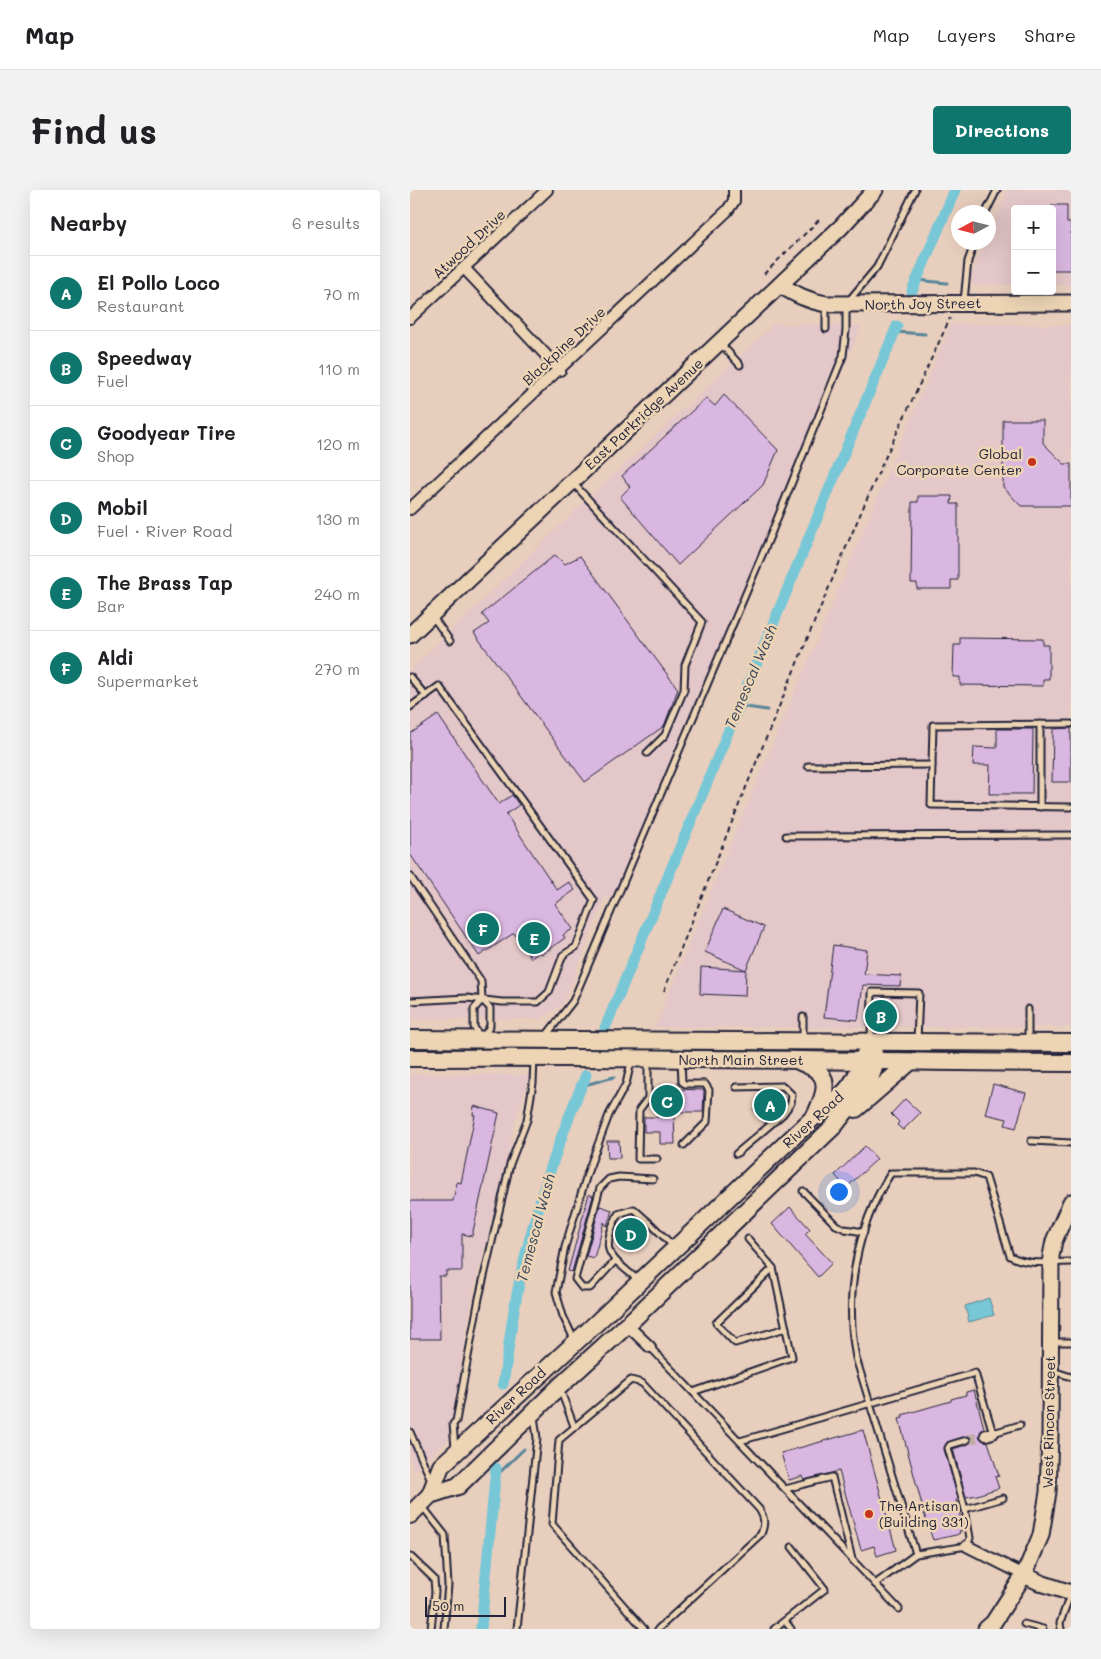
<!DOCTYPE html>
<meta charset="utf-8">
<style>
body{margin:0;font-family:Mali,sans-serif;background:#f2f2f2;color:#202124}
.controls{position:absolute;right:15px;top:15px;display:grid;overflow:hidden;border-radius:5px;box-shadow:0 5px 20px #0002}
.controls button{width:45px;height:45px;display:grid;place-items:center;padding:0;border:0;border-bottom:1px solid #e0e0e0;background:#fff;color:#202124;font:25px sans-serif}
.compass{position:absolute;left:541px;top:15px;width:45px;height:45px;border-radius:50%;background:#fff;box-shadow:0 5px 20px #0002;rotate:263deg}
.scale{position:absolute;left:15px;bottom:12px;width:81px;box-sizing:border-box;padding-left:5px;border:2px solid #22223b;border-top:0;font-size:14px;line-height:18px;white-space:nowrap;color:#22223b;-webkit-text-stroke:4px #ecd4b4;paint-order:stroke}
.you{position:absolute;left:428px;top:1001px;width:18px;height:18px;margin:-12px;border:4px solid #fff;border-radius:50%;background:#1a73e8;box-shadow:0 0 0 8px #1a73e833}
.badge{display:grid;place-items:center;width:32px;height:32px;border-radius:50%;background:#0f766e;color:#fff;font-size:16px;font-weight:700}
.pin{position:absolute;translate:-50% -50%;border:2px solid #fff;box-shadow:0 1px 5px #0006}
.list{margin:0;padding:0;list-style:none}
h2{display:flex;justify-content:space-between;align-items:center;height:65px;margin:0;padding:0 20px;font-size:21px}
h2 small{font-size:16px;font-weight:400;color:#757577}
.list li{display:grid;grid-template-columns:32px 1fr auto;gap:15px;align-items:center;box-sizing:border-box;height:75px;padding:0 20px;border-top:1px solid #e0e0e0}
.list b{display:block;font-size:19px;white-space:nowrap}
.list p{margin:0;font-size:16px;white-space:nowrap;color:#757577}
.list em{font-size:16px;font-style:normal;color:#757577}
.map{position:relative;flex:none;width:661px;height:1439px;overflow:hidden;border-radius:5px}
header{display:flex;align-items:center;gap:30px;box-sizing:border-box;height:70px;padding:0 25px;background:#fff;border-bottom:1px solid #e0e0e0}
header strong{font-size:24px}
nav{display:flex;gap:28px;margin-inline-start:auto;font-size:18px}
.intro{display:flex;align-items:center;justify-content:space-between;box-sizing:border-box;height:120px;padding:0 30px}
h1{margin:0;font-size:35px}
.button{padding:12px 22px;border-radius:5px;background:#0f766e;color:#fff;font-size:18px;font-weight:700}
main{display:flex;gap:30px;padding:0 30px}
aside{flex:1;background:#fff;border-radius:5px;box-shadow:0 5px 20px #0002}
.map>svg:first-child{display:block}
.built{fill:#e4c7c8}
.water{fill:#78c7d6;stroke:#568598}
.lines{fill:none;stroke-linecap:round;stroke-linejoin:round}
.stream{stroke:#568598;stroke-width:3}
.canal{stroke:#78c7d6;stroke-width:11}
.building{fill:#dab7e1;stroke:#22223b}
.street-tunnel{stroke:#c0aca3;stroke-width:10;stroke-dasharray:10 5;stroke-linecap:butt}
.lane-casing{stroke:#22223b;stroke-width:9}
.street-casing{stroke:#22223b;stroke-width:14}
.secondary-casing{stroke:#22223b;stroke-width:19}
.primary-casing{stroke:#22223b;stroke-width:20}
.path{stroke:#22223b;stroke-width:2;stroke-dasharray:5 4;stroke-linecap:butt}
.lane{stroke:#ecd4b4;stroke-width:5}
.street{stroke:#ecd4b4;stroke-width:10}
.secondary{stroke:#ecd4b4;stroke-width:15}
.primary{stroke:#ecd4b4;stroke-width:16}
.poi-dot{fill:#c8321e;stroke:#ecd4b4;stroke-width:2}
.labels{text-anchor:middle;stroke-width:5;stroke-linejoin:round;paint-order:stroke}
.street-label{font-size:14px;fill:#22223b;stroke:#ecd4b4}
.poi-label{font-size:14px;fill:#22223b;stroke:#ecd4b4;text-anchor:end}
.water-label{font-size:15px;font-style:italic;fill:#33435a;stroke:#ecd4b4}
</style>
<header>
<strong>Map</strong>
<nav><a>Map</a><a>Layers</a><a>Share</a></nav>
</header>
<div class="intro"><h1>Find us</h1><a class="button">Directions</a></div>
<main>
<aside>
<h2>Nearby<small>6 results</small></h2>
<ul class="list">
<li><span class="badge">A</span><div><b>El Pollo Loco</b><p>Restaurant</p></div><em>70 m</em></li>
<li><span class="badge">B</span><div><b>Speedway</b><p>Fuel</p></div><em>110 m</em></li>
<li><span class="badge">C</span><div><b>Goodyear Tire</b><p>Shop</p></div><em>120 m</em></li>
<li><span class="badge">D</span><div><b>Mobil</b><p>Fuel · River Road</p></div><em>130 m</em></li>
<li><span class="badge">E</span><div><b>The Brass Tap</b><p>Bar</p></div><em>240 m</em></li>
<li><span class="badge">F</span><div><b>Aldi</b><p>Supermarket</p></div><em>270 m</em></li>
</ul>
</aside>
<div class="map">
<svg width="661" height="1439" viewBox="0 0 661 1439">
<rect width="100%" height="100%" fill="#e8cebd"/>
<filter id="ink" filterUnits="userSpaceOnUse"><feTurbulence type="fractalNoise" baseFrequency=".02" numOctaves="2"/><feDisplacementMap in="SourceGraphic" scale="10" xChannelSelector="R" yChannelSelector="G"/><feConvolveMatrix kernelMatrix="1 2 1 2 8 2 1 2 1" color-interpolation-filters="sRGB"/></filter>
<g filter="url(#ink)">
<g class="built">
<polygon points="598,0 661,0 661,95 642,95 642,19 605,19 605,95 563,95 561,85 575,53 578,52 579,45"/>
<polygon points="364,134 451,136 212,709 195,708 153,814 130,829 0,829 0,480 142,343"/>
<polygon points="541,134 661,135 661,837 245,837 315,667"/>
<polygon points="0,884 120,885 104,936 97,972 64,1097 39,1249 4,1281 0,1269"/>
</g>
<polygon class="water" points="579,1108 584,1125 559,1132 555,1116"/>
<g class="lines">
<g class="stream">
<polyline points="506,90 537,93"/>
<polyline points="485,142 515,144"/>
<polyline points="329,516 357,520"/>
<polyline points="171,896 204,887"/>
<polyline points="85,1287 114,1259"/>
</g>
<g class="canal">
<polyline points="502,101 545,0"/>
<polyline points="195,838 487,136"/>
<path d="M 93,1194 C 98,1164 101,1134 107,1104 C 122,1029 146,956 176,885"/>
<polyline points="71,1439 86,1278"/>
</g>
</g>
<g class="building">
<polygon points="642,15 657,15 657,33 661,33 661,80 642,80"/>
<polygon points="314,205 368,260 353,295 268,375 210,307 220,297 212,286 296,208 305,216"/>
<polygon points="593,230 633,230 633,253 654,274 661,274 661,316 611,316 593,297"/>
<polygon points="508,306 542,306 541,314 548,314 548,390 541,390 541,399 507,399 507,393 501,393 502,312 508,312"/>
<polygon points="145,365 155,374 170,366 268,499 254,536 175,592 64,443 79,433 72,424"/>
<polygon points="550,448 633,449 633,455 639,455 639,489 633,489 633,496 550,495 550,487 543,487 544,455 550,455"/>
<polygon points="28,525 89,614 102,605 109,615 96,624 147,700 159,692 165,700 145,714 163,739 153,745 155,748 132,764 130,762 121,768 104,743 69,766 0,664 0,544"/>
<polygon points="661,538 661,592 642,592 643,539"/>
<polygon points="587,539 623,539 622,604 579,604 580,575 563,575 564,557 587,558"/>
<polygon points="313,719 354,737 336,780 295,762"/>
<polygon points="423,755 457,760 454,784 491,786 490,796 453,795 448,830 414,827"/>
<polygon points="291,777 336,780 335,806 290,804"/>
<polygon points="583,894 616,903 606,938 595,935 597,929 575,924"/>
<polygon points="249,895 259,895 259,896 264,896 264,899 294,900 293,922 264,922 265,954 250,954 250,942 234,942 234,927 249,927"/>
<polygon points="367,900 377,911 355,933 343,919 362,901"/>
<polygon points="495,909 510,923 493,940 487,935 489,932 481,924"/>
<polygon points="64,916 89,923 62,1046 52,1044 52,1081 36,1081 36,1086 29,1086 30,1149 0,1149 0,1011 43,1011 47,992 51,993 65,925 63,925"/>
<polygon points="197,951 209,951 210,968 198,968"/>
<polygon points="455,956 467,969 436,998 425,985"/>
<polygon points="179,1004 183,1006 162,1082 158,1081"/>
<polygon points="190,1016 202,1020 197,1036 194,1032 184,1068 176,1066"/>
<polygon points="380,1017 400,1039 395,1044 422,1073 408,1087 362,1034"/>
<polygon points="217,1026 237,1046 222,1061 205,1044 207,1036"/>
<polygon points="564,1200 574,1238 571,1241 569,1246 572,1250 578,1252 589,1286 585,1287 589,1298 567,1305 556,1307 543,1259 559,1254 561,1251 561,1248 556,1246 537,1252 534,1259 548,1308 546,1311 554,1340 549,1341 550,1343 546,1345 523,1350 516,1330 489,1229 493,1228 492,1225 541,1211 541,1209 556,1205 556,1202"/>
<polygon points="453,1240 486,1360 467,1366 464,1356 451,1360 429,1281 394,1290 393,1286 379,1290 371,1263"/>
</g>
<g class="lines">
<polyline class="street-tunnel" points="557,1250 576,1245"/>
<g class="lane-casing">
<g id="lane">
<polyline points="576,22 587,0"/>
<polyline points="554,111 558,71 565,52"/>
<polyline points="416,139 416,117"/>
<polyline points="310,153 330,175"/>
<polyline points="164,294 292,432 275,475 274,500 255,545 237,563"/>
<polyline points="23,427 40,451"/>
<polyline points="0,487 16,506"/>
<polyline points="0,517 29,496 184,710 166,757 153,765 139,802 128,812 92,812 57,808 0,811"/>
<polyline points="661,534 523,535 521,615 661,617"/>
<polyline points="398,576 522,575"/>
<polyline points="630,617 630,534"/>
<polyline points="376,646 661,645"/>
<polyline points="0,686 71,791 72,810 64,819 64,837 70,847"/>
<polyline points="72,810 80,818 80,836 73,847"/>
<polyline points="393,827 393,850"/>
<polyline points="135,847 163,811 361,344 433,166 436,140 436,114 467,77 505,0"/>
<polyline points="461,849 462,802 509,803 507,851"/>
<polyline points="618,851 618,819"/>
<polyline points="238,870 238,908 229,920 228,969 247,969"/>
<polyline points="271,870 272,892 275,894 295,894 299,900 297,932 274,955"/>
<polyline points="326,897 373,896 382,905 381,913 373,924 326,964"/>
<polyline points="621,951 661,953"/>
<polyline points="393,1001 426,1035 435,1039 454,1042"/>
<polyline points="205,1071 180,1098 172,1098 165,1089 190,998 199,989 209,987 243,989"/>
<polyline points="363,1078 306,1133 325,1153 376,1138"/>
<path d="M 228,1090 C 199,1065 189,1063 208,1024 L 224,1019 L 241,1034 L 263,1056"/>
<polyline points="164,1149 153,1126 146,1102 155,1057 178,981 199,925 216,894 221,872"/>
<polyline points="642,1152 661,1152"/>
<polyline points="240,1157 489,1419"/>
<polyline points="643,1181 661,1187"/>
<polyline points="150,1199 164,1236"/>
<polyline points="283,1202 382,1167 363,1078 338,1049"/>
<polyline points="0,1242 21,1290"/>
<polyline points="330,1251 565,1183 583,1243 610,1235"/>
<polyline points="45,1258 43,1234 46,1231 69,1108 100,974 117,930 123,893 124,869"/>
<polyline points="375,1299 422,1287 442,1369"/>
<polyline points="13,1317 35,1345 38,1395 34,1439"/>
<polyline points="555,1319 593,1308"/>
<path d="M 506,1364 L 446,1168 C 434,1105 446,1037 481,983 L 564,983 L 576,987 L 600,1066 C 618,1076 641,1072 661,1072"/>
<polyline points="0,1366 24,1389 25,1402 21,1439"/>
<polyline points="465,1394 506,1364 557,1356 560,1348 555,1319 538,1258 540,1255 557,1250"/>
<polyline points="375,1431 381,1439"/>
<polyline points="614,1434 633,1439"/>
<polyline points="107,1439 127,1248 124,1226"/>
<path d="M 234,1439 L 142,1334 L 149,1250 L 221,1190 L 232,1193 L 349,1319 C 355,1328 355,1334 351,1344 L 248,1439"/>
<polyline points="364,1439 415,1399 382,1357"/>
<polyline points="651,1439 650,1433 660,1405"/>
</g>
</g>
<g class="street-casing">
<g id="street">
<polyline points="54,78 150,180"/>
<polyline points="0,128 137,0"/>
<polyline points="0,319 317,21 324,11 324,0"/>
<polyline points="217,1135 240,1157"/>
<polyline points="576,1245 583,1243"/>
<polyline points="557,1356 614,1385"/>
</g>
</g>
<g class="secondary-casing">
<g id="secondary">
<path d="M 370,95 C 385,104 398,111 416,114 L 661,113"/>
<polyline points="0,445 431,37 465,0"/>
<polyline points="614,1385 631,1393 661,1403"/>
<polyline points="576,1439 583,1433 614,1385 631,1345 638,1302 640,1246 641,1066 644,1051 661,1012"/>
</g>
</g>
<g class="primary-casing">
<g id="primary">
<polyline points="0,849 661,853"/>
<path d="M 0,868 C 220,866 441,872 661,873"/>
<path d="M 387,870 C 394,874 404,877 409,882 C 421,894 411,912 406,924"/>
<polyline points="446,919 500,872"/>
<path d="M 20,1305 L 31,1276 L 180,1139 L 405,926 C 421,914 439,903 447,884 C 451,877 452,869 456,862"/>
<polyline points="0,1325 20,1305 48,1296 149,1197 217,1135 424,936 456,895 461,886 466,872 461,851"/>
</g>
</g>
<g class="path">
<polyline points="354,84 410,29"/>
<path d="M 254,801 C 324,626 394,452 470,279 C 493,229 517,179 540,128"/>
</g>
<use href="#lane" class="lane"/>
<use href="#street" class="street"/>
<use href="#secondary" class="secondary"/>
<use href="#primary" class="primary"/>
</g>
</g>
<g class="poi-dot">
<circle cx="622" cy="272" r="5"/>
<circle cx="459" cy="1324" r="5"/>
</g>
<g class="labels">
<g class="street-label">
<text transform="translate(59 54) rotate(-43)" y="5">Atwood Drive</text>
<text transform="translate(513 114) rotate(-1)" y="5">North Joy Street</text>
<text transform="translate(154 156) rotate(-43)" y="5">Blackpine Drive</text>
<text transform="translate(234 224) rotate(-43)" y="5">East Parkridge Avenue</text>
<text x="331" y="875">North Main Street</text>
<text transform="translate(403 930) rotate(-42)" y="5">River Road</text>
<text transform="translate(106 1206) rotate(-43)" y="5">River Road</text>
<text transform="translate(639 1232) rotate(-89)" y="5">West Rincon Street</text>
</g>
<g class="poi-label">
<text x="612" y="269">Global<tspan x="612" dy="16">Corporate Center</tspan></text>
<text x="469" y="1321" text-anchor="start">The Artisan<tspan x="469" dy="16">(Building 331)</tspan></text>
</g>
<g class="water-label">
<text transform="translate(341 487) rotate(-67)" y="5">Temescal Wash</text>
<text transform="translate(126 1038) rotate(-75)" y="5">Temescal Wash</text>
</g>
</g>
</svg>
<div class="controls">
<button>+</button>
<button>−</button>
</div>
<svg class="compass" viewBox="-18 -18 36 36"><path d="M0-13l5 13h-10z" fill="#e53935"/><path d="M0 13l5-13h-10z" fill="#757577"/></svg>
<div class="scale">50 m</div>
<div class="you"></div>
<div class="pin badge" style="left:360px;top:915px">A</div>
<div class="pin badge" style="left:471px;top:826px">B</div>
<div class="pin badge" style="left:257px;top:911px">C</div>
<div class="pin badge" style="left:221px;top:1044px">D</div>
<div class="pin badge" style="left:124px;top:748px">E</div>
<div class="pin badge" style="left:73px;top:739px">F</div>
</div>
</main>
